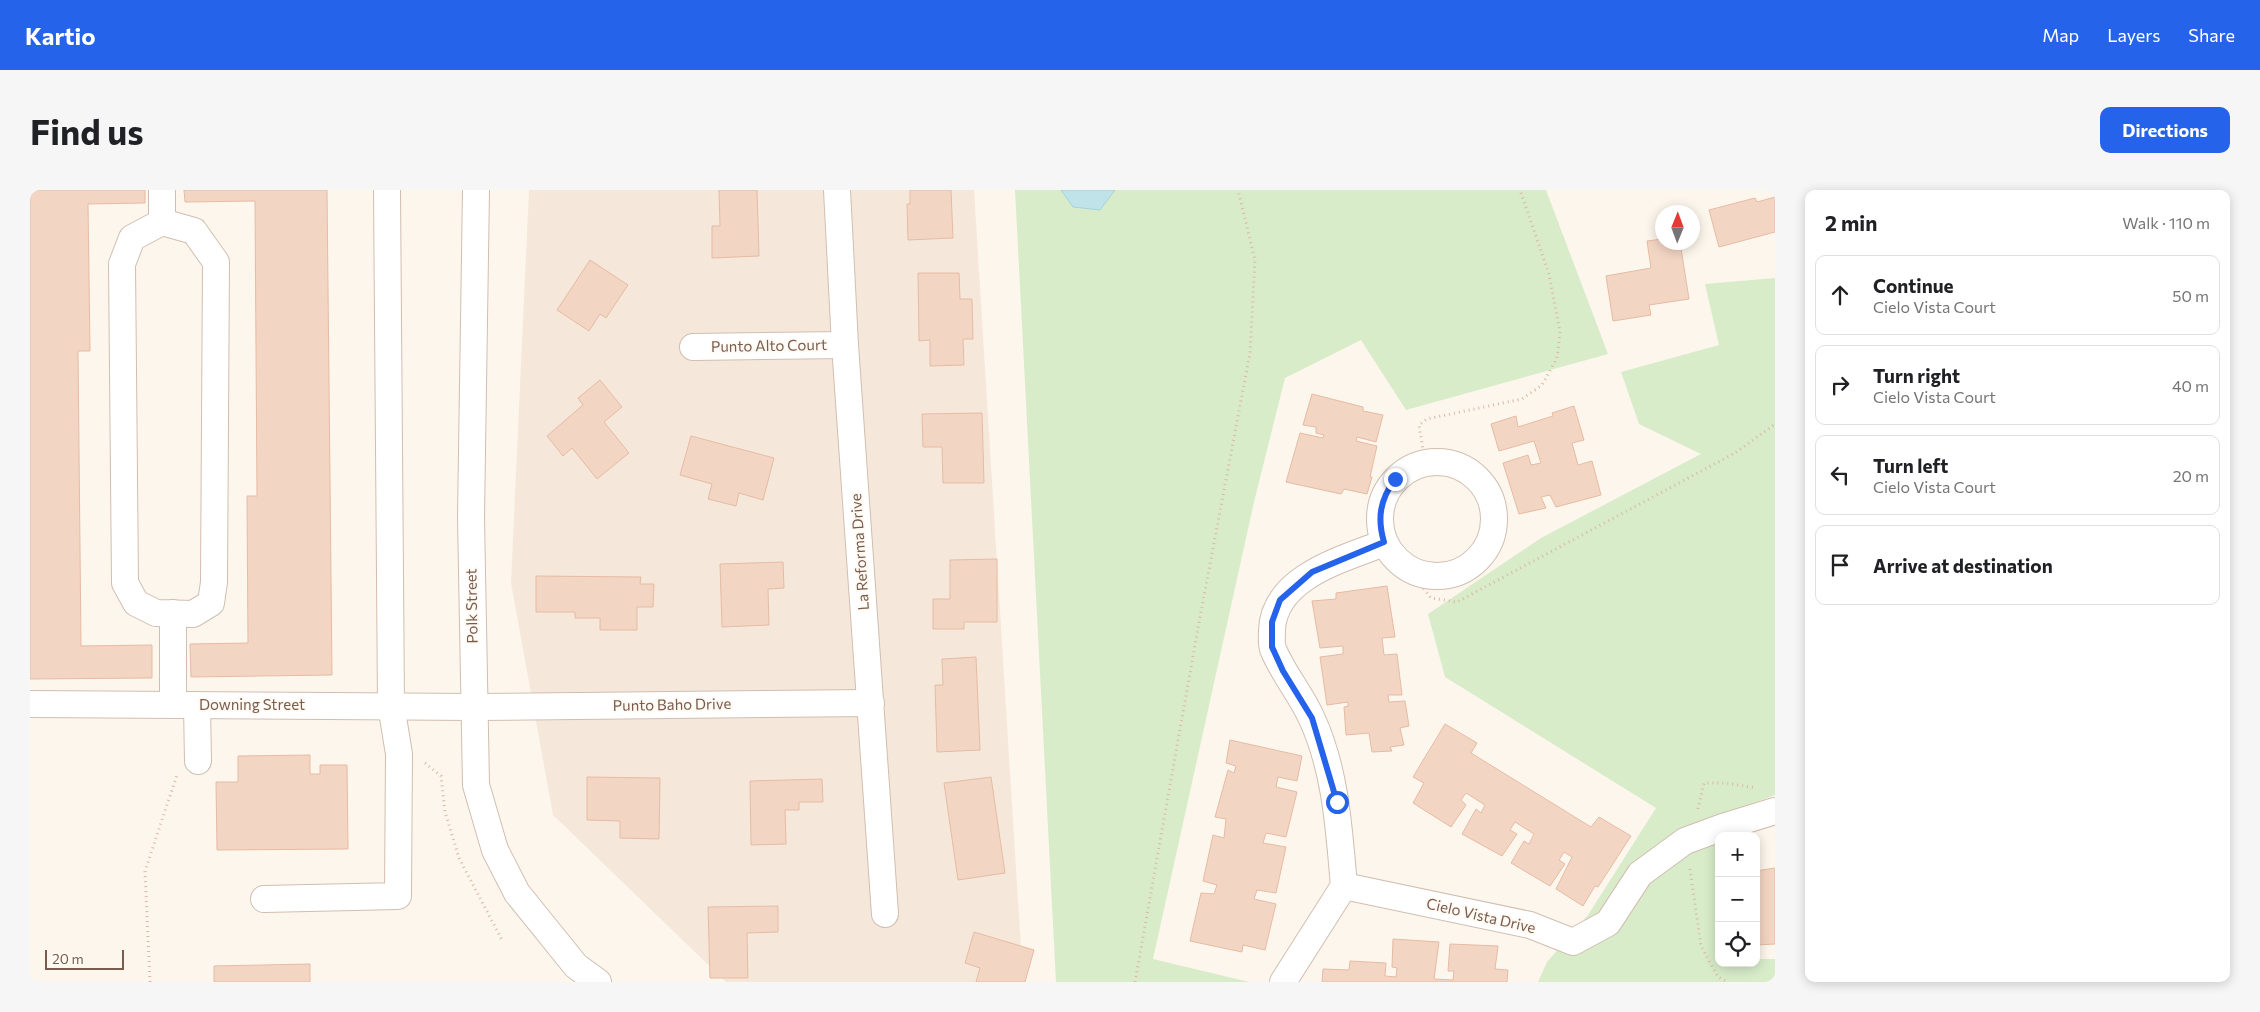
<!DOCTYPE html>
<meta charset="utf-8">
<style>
body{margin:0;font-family:Commissioner,sans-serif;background:#f6f6f6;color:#202124}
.controls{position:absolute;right:15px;bottom:15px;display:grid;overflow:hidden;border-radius:10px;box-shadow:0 2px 12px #0003}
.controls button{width:45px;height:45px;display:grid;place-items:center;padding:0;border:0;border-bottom:1px solid #e0e0e0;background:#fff;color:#202124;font:25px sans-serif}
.compass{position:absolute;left:1625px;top:15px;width:45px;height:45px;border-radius:50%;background:#fff;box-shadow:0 2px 12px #0003;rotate:1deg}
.scale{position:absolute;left:15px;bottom:12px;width:79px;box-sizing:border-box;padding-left:5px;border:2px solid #7a5c4d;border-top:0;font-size:14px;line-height:18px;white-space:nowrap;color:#7a5c4d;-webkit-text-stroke:4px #fffaf3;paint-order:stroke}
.stop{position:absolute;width:15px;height:15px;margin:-11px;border:4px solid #2563eb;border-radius:50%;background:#fff}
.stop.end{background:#2563eb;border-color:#fff;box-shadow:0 1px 5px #0008}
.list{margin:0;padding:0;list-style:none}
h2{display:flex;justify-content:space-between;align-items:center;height:65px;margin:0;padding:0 20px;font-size:21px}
h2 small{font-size:16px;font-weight:400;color:#757577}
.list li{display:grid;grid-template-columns:32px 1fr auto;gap:15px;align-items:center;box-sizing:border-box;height:80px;margin:0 10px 10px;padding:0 10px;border:1px solid #e0e0e0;border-radius:10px}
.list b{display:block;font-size:19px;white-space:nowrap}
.list p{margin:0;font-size:16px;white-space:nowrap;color:#757577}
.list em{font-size:16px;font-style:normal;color:#757577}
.icon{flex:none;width:28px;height:28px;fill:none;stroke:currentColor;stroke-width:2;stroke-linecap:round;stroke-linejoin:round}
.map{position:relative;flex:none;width:1745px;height:792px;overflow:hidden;border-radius:10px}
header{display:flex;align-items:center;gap:30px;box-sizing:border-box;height:70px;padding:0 25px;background:#2563eb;color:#fff}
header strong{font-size:24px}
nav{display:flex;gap:28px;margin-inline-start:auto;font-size:18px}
.intro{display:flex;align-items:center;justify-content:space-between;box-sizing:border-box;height:120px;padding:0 30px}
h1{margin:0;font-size:35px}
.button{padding:12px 22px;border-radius:10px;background:#2563eb;color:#fff;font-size:18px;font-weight:700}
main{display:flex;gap:30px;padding:0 30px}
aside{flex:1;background:#fff;border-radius:10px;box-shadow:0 2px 12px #0003}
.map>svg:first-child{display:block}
.residential{fill:#f5e8da}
.green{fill:#d8ecc9}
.water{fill:#bfe3e8;stroke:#a5d3da}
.building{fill:#f3d5c3;stroke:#e6bba3}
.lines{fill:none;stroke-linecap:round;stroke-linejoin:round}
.minor-casing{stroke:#d1beb0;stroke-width:28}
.path{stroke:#d9b8a5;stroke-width:3;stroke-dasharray:1 4;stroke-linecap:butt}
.minor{stroke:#fff;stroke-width:26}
.route{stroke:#2563eb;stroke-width:6}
.labels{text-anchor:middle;stroke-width:4;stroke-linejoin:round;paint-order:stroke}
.street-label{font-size:15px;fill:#7a5c4d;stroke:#fffaf3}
</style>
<header>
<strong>Kartio</strong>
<nav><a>Map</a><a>Layers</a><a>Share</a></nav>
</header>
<div class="intro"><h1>Find us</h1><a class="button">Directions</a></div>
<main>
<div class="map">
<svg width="1745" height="792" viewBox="0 0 1745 792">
<rect width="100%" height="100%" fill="#fdf6ec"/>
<polygon class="residential" points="499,0 944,0 993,792 696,792 523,625 481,393"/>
<g class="green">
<polygon points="985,0 1516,0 1578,164 1376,220 1331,150 1255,188 1224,312 1123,769 1219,792 1026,792"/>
<polygon points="1745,88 1745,605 1700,622 1689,646 1689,773 1726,773 1726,769 1745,769 1745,792 1508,792 1517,772 1558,725 1626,618 1415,487 1398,424 1511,348 1671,264 1609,234 1591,182 1689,155 1675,94"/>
</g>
<polygon class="water" points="1031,0 1085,0 1070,20 1043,17"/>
<g class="building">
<polygon points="0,0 115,0 115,13 58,14 60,161 48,161 51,456 122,455 122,488 0,489"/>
<polygon points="154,0 297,0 302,485 161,487 160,454 218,453 217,306 227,306 225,11 155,12"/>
<polygon points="689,0 727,0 729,66 682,68 682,36 690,36"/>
<polygon points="880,0 921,0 923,48 878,50 877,14 880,14"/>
<polygon points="1745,7 1745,42 1689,57 1679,20 1725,8 1727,12"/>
<polygon points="1632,49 1632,52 1650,52 1659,109 1619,115 1621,125 1583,131 1576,86 1621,78 1617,51"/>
<polygon points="560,70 598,95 576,128 570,124 559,141 527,120"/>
<polygon points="888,83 929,83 930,109 942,109 943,149 933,149 934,175 900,176 900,150 889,151"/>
<polygon points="570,190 592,217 574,232 599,263 567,289 542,258 533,266 517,246 553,215 548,208"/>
<polygon points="1282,204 1333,217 1333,221 1353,225 1346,252 1327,247 1326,251 1347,256 1340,287 1342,287 1337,304 1314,299 1311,304 1256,292 1270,243 1293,248 1294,245 1286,243 1286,237 1273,235"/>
<polygon points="1544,216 1554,250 1542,253 1548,275 1562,271 1571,305 1526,317 1520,305 1511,307 1516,318 1489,324 1473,273 1498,265 1501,275 1511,273 1504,251 1469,261 1461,234 1486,226 1488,237 1523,226 1522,223"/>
<polygon points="952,223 954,293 913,293 912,257 893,257 892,224"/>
<polygon points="661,246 744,268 733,310 709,303 706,316 678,309 682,294 650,285"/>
<polygon points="967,369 967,432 934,432 934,439 903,439 903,409 920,409 920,370"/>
<polygon points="753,372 754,398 738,399 739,435 692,437 690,374"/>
<polygon points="506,386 611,387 610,394 624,394 623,417 607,417 607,440 570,440 570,428 545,428 545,422 506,422"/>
<polygon points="1357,396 1365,447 1352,448 1354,465 1367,464 1372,505 1358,505 1359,512 1375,511 1379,536 1370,538 1374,555 1360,557 1362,561 1342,562 1339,543 1316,545 1314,517 1318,516 1318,512 1297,515 1290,467 1313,464 1313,456 1290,458 1282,411 1306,409 1306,403"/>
<polygon points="946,467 950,560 907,562 905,495 913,495 912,469"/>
<polygon points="1415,534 1447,553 1441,563 1561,637 1569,627 1601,646 1568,697 1565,696 1553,716 1526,699 1542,667 1534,662 1529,670 1535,674 1520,696 1481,673 1494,651 1499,654 1504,644 1485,632 1480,640 1487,644 1472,666 1432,644 1446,619 1451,623 1455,615 1436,603 1431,610 1436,615 1421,637 1383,613 1394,593 1383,587"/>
<polygon points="1200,550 1272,566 1267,591 1248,587 1246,597 1267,602 1256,647 1236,643 1233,653 1256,657 1246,703 1227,700 1224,709 1246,714 1235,760 1213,755 1212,762 1160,751 1171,703 1184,704 1187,695 1173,691 1183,645 1194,648 1196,629 1185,627 1198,580 1204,583 1206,576 1196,573"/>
<polygon points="280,565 280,584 290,584 290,575 317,575 318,659 187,660 186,592 208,592 208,566"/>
<polygon points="557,587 630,588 629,649 590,648 590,631 557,630"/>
<polygon points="961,587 975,683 928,690 914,593"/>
<polygon points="792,589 793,612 769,612 769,620 755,620 756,654 721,655 720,591"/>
<polygon points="1745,678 1745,754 1726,755 1726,681"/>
<polygon points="748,716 748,742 717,743 718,788 680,788 678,717"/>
<polygon points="944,742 1004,760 995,792 946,792 950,778 935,773"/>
<polygon points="1363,749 1409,752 1404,789 1423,790 1424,781 1418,781 1420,754 1468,756 1465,779 1478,780 1477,792 1292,792 1293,779 1319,780 1320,771 1356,773 1355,786 1366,787 1367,778 1362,777"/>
<polygon points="280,774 280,792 184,792 184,776"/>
</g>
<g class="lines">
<g class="minor-casing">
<g id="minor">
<polyline points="132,0 132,32"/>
<polyline points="446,0 441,327 446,595 465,660 487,703 546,776 568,792"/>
<polyline points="807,0 815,155 855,724"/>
<polygon points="132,32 164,41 186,72 184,392 181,413 163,424 126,423 106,413 95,393 92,74 102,48"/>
<polyline points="663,157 815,155"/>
<circle cx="1407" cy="329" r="57"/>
<polyline points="143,423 143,514"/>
<polyline points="0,514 444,517 841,513"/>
<polyline points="167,515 168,571"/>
<path d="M 1314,696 C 1309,640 1306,581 1282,529 C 1271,504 1253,484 1243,459 C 1241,454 1242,446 1242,440 C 1244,387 1313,369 1354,353"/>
<polyline points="234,709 368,706 369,564 361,515 357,0"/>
<polyline points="1253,792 1314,696 1500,735 1543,752 1578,733 1610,684 1655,651 1693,637 1745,621"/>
</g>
</g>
<g class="path">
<polyline points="1395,272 1389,235 1397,229 1492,209 1512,195 1527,168 1530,142 1519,84 1490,0"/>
<polyline points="1378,379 1401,408 1427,412 1705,263 1745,234"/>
<polyline points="395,573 411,586 415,622 429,668 473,752"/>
<polyline points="1668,619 1674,593 1696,593 1726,598"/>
<polyline points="1660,679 1671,756 1688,787 1698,792"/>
<polyline points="120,792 115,681 147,585"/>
<polyline points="1105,792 1170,427 1220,163 1225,70 1208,0"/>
</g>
<use href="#minor" class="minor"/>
</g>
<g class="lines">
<path class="route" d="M 1307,612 L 1282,528 L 1253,481 L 1242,457 L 1242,432 L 1250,410 L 1282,382 L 1354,352 C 1347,328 1350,310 1365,289"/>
</g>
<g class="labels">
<g class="street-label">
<text transform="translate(739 156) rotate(-1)" y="5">Punto Alto Court</text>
<text transform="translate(830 362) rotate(-94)" y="5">La Reforma Drive</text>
<text transform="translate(442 416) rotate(-91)" y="5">Polk Street</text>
<text x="222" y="520">Downing Street</text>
<text transform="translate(642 515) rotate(-1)" y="5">Punto Baho Drive</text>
<text transform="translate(1451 726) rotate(13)" y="5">Cielo Vista Drive</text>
</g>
</g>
</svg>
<div class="controls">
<button>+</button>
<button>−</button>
<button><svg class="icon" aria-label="locate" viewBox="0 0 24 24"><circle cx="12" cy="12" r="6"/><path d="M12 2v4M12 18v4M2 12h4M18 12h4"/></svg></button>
</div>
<svg class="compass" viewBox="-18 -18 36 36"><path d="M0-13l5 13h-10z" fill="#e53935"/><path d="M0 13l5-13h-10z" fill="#757577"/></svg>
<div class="scale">20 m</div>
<div class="stop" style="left:1307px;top:612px"></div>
<div class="stop end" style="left:1365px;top:289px"></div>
</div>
<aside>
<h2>2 min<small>Walk · 110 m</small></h2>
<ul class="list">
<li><svg class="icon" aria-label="ahead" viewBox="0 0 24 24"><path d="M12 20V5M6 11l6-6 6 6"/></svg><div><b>Continue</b><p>Cielo Vista Court</p></div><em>50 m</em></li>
<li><svg class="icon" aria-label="right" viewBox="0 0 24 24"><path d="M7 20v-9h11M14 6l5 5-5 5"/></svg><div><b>Turn right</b><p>Cielo Vista Court</p></div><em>40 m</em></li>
<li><svg class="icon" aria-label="left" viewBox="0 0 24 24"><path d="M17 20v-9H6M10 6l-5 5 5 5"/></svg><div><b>Turn left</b><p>Cielo Vista Court</p></div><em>20 m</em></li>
<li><svg class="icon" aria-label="arrive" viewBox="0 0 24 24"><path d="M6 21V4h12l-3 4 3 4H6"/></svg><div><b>Arrive at destination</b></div></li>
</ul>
</aside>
</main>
